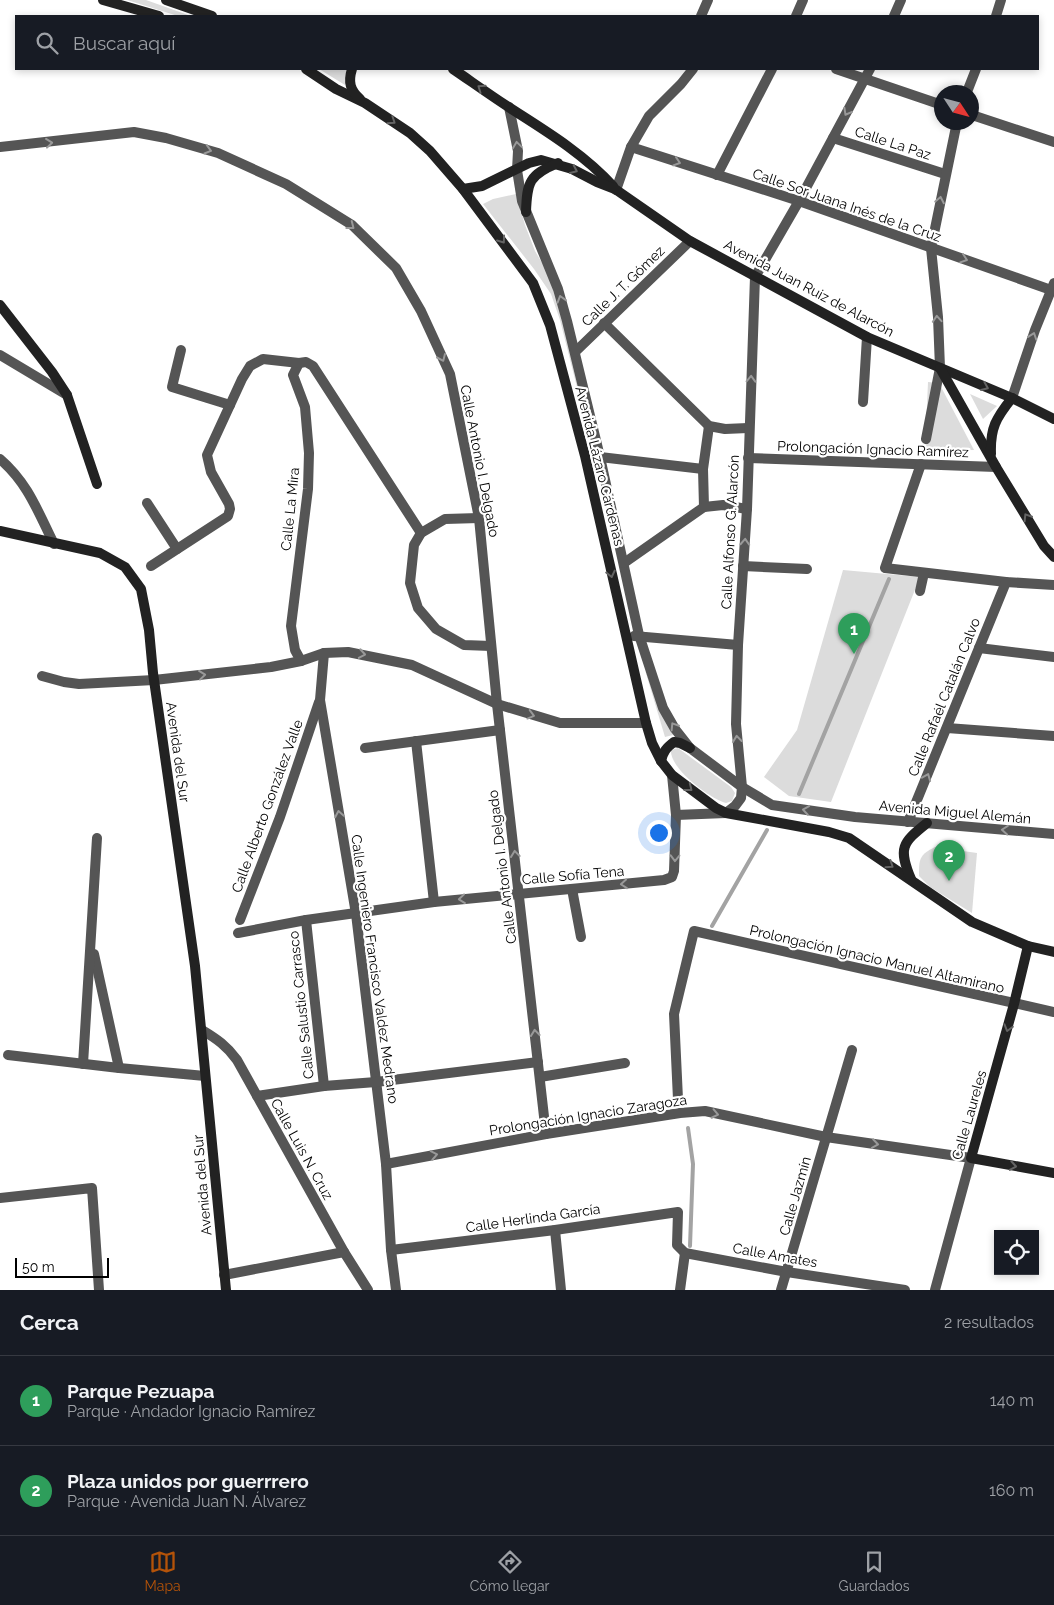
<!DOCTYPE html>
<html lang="es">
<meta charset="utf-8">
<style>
body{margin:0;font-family:Raleway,sans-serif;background:#242831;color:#f1f3f6}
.controls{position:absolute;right:15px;bottom:15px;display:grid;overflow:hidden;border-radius:0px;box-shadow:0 2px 8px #0003}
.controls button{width:45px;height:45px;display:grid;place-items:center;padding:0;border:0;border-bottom:1px solid #363941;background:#171b24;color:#f1f3f6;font:25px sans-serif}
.compass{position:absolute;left:934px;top:85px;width:45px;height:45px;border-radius:50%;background:#171b24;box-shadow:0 2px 8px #0003;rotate:126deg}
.scale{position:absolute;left:15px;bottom:12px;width:94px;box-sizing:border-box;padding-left:5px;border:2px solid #000;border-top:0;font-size:14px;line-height:18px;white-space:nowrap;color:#000;-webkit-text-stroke:4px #fff;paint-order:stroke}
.you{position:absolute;left:658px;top:832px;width:18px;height:18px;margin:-12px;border:4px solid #fff;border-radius:50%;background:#1a73e8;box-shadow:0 0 0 8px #1a73e833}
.badge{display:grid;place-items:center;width:32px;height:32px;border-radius:50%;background:#b45309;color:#fff;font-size:16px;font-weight:700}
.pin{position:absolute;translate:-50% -41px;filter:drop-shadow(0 1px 2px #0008)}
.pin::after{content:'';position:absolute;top:26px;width:18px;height:15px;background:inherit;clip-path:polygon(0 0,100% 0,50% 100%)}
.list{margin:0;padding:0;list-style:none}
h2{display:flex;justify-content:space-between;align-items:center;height:65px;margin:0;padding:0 20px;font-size:21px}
h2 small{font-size:16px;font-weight:400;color:#9ea1a6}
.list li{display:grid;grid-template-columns:32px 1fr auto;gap:15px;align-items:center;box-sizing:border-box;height:90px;padding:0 20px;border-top:1px solid #363941}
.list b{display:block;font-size:19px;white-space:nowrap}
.list p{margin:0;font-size:16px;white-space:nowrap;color:#9ea1a6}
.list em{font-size:16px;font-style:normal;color:#9ea1a6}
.icon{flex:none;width:28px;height:28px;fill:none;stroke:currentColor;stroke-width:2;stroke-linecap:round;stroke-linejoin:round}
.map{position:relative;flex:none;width:1054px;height:1290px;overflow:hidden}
.search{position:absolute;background:#171b24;box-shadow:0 2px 8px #0003;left:15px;right:15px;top:15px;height:55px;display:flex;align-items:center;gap:12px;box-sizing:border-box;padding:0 18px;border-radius:0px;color:#9ea1a6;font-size:19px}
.sheet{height:245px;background:#171b24}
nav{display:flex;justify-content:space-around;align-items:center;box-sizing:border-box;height:70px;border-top:1px solid #363941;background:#171b24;font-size:14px;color:#9ea1a6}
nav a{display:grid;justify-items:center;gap:2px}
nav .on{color:#b45309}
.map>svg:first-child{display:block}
.green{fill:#dcdcdc}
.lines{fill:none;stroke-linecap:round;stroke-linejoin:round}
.stream{stroke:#a3a3a3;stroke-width:4}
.street{stroke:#555;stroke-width:10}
.secondary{stroke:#222;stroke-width:10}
.oneway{stroke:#646464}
.oneway2{stroke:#999}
.labels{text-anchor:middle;stroke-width:4.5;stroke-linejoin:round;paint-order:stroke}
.street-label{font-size:14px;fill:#000;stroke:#fff}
</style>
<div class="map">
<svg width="1054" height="1290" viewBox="0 0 1054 1290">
<rect width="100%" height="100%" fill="#fff"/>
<g class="green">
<polygon points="127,0 146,0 191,16 178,16"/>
<polygon points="319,69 350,69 345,85"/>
<polygon points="516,194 525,225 535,251 551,278 567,330 598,463 583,411 560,320 551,294 534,269 483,204 493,199"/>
<polygon points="928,382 939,383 974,450 925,451"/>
<polygon points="970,394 997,406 983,419"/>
<polygon points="843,570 920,577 831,802 789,796 764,777 797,730"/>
<polygon points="645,670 673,735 665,737"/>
<path d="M 678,748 L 731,787 L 735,793 L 732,801 L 726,803 C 710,799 669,768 671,750 Z"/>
<path d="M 935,847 L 977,853 L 972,913 L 930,887 L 919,876 C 919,859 919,855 935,847 Z"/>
</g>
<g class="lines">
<g class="stream">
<polyline points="799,794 889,579"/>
<polyline points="712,926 767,830"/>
<polyline points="688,1128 693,1164 690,1246"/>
</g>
<g class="street">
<polyline points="701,16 708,0"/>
<polyline points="796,16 803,0"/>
<polyline points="894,16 901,0"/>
<polyline points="996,16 1001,0"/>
<polyline points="836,69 942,105"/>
<polyline points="967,92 976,69"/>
<polyline points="509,107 518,151 517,170 522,201 558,289 567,321 600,457 639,635 663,708 675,729 690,748 742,787 772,805 855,817 1054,834"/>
<polyline points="972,115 1054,142"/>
<polyline points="833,138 945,174"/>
<polyline points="0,147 134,132 166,138 218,153 286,184 352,225 396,268 421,311 450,374 479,518 497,704 546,1134"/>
<polyline points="631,147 799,201 1054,291"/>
<polyline points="717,175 772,69"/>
<polyline points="616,190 631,147 649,116 681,84 693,69"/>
<polyline points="604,323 709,426 725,429 748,428"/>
<polyline points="181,350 172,387 230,405"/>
<polyline points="575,352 690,241"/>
<polyline points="0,355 67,395"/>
<polyline points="299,363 293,375 305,407 309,453 308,489 291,626 295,650 301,661"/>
<polyline points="1012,398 1035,330 1054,283"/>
<polyline points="863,402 867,337"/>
<polyline points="926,439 940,368 938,317 931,248 957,122"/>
<polyline points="600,457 703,469"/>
<polyline points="748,458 996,467"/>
<path d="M 0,459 C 28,483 38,512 54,544"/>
<polyline points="921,464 885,568 1006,582 1054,585"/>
<polyline points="147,503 177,549"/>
<polyline points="704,507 703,469 709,426"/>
<polyline points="479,518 445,519 421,533 414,545 410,583 418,608 436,629 464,645 491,646"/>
<polyline points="624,563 704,507 723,505 747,509"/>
<polyline points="151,566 228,516 230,509 229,504 211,472 207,455 242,379 250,366 263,359 299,363 306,362 313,366 421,533"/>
<polyline points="743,566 807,569"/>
<polyline points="920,591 924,573"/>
<polyline points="634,636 738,645"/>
<polyline points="979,648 1054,657"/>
<polyline points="324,653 320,700 356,914 386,1164 391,1250 396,1290"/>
<polyline points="42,676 64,682 79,684 154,680 271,667 301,661 324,653 348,652 412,665 497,704 560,723 646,723"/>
<polyline points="947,728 1054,736"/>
<polyline points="416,741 434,902"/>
<polyline points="365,748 500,730"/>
<polyline points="676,815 726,813 735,806 741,798 742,787 736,724 738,645 747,509 755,277 799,201 870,69"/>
<polyline points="908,822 1006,582"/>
<polyline points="572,889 581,937"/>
<polyline points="240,920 280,817 319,702"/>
<polyline points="306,920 324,1086"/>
<polyline points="238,933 306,920 434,902 664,880 672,877 674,871 676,815 672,775"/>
<polyline points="94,954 119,1068"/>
<path d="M 202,1030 C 217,1039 227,1046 237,1060 L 344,1252 L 368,1290"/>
<polyline points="8,1055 119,1068 205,1076"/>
<polyline points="83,1064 97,838"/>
<polyline points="540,1077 625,1063"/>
<polyline points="257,1096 324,1086 376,1082 538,1062"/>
<polyline points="678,1099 674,1014 694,931 1054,1012"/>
<polyline points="386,1164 546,1134 680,1113 705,1111 826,1137 971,1158 935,1290"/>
<polyline points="0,1198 92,1188 99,1290"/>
<polyline points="555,1230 561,1290"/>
<polyline points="391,1250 555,1230 678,1212 677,1245 685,1253 787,1272 905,1290"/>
<polyline points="224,1275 344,1252"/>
<polyline points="680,1290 685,1253"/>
<polyline points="781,1290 852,1050"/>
</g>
<g class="secondary">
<polyline points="103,0 159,16"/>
<polyline points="166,0 212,16"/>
<polyline points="306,69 336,89 365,103 410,133 430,151 463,189 533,283 550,325 585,456 646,723 652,743 661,761 672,775 716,808 726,813 829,832 849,838 972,922 1028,946 1054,952"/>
<path d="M 352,69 C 348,82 350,90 360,99"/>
<path d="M 453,69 C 472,82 490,95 510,108 C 546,131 584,154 613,186"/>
<polyline points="463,189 482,186 529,163 541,160 572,169 597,182 615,189 690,241 867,337 1012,398 1054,419"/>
<path d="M 526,212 C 527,182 529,175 558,163"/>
<polyline points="0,305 52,372 67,395 97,484"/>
<polyline points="940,368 996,467 1044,546 1054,557"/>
<path d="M 991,454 C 990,428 996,418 1012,398"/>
<polyline points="0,531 100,553 125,567 141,589 149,630 153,673 195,966 226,1290"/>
<path d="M 661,761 C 663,752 666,748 674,742 L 680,743 L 690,748"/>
<path d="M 911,879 C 898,848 902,843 927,823"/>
<polyline points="1028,946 1014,1004 971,1158 1054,1173"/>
</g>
</g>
<defs><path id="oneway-chevron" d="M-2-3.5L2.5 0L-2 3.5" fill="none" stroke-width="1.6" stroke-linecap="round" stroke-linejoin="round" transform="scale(1.25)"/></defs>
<g class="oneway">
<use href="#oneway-chevron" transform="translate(481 88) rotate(-145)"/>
<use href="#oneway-chevron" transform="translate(392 121) rotate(34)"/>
<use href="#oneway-chevron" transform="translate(574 170) rotate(25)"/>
<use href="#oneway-chevron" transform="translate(502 240) rotate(54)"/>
<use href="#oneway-chevron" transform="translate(985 387) rotate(23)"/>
<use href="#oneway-chevron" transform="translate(1027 517) rotate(-122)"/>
<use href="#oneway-chevron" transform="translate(611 574) rotate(77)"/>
<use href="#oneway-chevron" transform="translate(689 788) rotate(38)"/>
<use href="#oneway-chevron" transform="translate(890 865) rotate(34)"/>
<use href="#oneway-chevron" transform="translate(1008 1028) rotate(106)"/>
<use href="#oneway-chevron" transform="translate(1013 1166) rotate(10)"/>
</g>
<g class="oneway2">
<use href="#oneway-chevron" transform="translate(847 112) rotate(119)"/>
<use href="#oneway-chevron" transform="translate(49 143) rotate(-6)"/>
<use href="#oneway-chevron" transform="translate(517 145) rotate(-98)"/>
<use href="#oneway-chevron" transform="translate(208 150) rotate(16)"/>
<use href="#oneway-chevron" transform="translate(677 162) rotate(18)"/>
<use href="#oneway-chevron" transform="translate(940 200) rotate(-79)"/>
<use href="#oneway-chevron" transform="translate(351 226) rotate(38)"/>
<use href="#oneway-chevron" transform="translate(964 259) rotate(19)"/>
<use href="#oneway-chevron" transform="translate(561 299) rotate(-107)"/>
<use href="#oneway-chevron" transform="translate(937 319) rotate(-94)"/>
<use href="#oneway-chevron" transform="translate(1033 336) rotate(-71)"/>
<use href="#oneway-chevron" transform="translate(442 358) rotate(66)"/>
<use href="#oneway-chevron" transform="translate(751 379) rotate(-88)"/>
<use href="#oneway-chevron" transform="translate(745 542) rotate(-87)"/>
<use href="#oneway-chevron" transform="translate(362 654) rotate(10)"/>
<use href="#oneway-chevron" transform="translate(202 675) rotate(-6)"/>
<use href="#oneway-chevron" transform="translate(531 715) rotate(15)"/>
<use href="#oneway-chevron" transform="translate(674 726) rotate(-122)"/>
<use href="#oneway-chevron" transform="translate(737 739) rotate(-96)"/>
<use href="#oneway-chevron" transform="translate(927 777) rotate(-68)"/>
<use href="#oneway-chevron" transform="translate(806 810) rotate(-171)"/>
<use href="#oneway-chevron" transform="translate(339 814) rotate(-100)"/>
<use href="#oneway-chevron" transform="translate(1005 830) rotate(-175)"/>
<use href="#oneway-chevron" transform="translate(515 854) rotate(-97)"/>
<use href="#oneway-chevron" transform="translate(675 858) rotate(91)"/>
<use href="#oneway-chevron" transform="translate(624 884) rotate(175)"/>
<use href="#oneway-chevron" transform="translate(462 899) rotate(174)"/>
<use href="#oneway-chevron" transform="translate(535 1033) rotate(-96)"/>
<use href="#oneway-chevron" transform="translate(715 1114) rotate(12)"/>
<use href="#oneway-chevron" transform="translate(875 1144) rotate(8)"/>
<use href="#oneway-chevron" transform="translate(434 1155) rotate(-11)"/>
</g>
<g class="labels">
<g class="street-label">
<text transform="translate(893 143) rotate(18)" y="5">Calle La Paz</text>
<text transform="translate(847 205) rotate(19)" y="5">Calle Sor Juana Inés de la Cruz</text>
<text transform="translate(623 286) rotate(-44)" y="5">Calle J. T. Gómez</text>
<text transform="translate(809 288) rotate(28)" y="5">Avenida Juan Ruiz de Alarcón</text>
<text transform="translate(873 449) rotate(2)" y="5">Prolongación Ignacio Ramírez</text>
<text transform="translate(480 461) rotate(79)" y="5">Calle Antonio I. Delgado</text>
<text transform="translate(600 466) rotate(76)" y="5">Avenida Lázaro Cárdenas</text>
<text transform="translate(290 509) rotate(-84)" y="5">Calle La Mira</text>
<text transform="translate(730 532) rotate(-87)" y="5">Calle Alfonso G. Alarcón</text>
<text transform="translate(944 697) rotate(-68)" y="5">Calle Rafaél Catalán Calvo</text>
<text transform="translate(178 752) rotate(82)" y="5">Avenida del Sur</text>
<text transform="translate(267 806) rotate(-70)" y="5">Calle Alberto González Valle</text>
<text transform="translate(955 812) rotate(5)" y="5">Avenida Miguel Alemán</text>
<text transform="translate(502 867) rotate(-97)" y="5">Calle Antonio I. Delgado</text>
<text transform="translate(573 875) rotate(-5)" y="5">Calle Sofía Tena</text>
<text transform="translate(877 959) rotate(13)" y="5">Prolongación Ignacio Manuel Altamirano</text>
<text transform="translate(375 969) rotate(82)" y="5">Calle Ingeniero Francisco Valdez Medrano</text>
<text transform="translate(301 1005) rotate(-96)" y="5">Calle Salustio Carrasco</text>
<text transform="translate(588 1115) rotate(-9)" y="5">Prolongación Ignacio Zaragoza</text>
<text transform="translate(969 1115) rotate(-74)" y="5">Calle Laureles</text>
<text transform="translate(302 1149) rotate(61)" y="5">Calle Luis N. Cruz</text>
<text transform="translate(202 1185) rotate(-95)" y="5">Avenida del Sur</text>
<text transform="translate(795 1196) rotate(-74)" y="5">Calle Jazmín</text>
<text transform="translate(533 1218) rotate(-8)" y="5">Calle Herlinda García</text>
<text transform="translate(775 1255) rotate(10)" y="5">Calle Amates</text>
</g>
</g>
</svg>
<div class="controls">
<button><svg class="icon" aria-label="locate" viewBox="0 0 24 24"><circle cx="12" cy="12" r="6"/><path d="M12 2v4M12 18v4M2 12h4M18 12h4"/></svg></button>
</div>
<svg class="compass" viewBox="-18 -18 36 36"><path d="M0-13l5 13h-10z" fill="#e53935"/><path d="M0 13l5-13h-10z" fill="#9ea1a6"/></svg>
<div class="scale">50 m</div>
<div class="you"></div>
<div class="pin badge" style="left:854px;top:654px;background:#2e9e5b">1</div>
<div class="pin badge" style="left:949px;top:881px;background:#2e9e5b">2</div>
<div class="search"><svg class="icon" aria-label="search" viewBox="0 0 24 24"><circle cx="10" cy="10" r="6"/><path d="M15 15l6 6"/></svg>Buscar aquí</div>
</div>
<section class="sheet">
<h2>Cerca<small>2 resultados</small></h2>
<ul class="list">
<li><span class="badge" style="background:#2e9e5b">1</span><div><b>Parque Pezuapa</b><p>Parque · Andador Ignacio Ramírez</p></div><em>140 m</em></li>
<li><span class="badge" style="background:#2e9e5b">2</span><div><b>Plaza unidos por guerrrero</b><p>Parque · Avenida Juan N. Álvarez</p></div><em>160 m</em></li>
</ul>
</section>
<nav>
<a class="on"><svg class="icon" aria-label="map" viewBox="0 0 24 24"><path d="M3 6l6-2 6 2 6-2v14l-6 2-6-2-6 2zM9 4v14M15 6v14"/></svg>Mapa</a>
<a><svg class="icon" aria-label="directions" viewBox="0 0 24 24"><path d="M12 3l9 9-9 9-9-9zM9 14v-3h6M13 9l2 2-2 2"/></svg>Cómo llegar</a>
<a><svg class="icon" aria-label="saved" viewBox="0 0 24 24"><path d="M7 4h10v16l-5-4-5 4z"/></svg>Guardados</a>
</nav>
